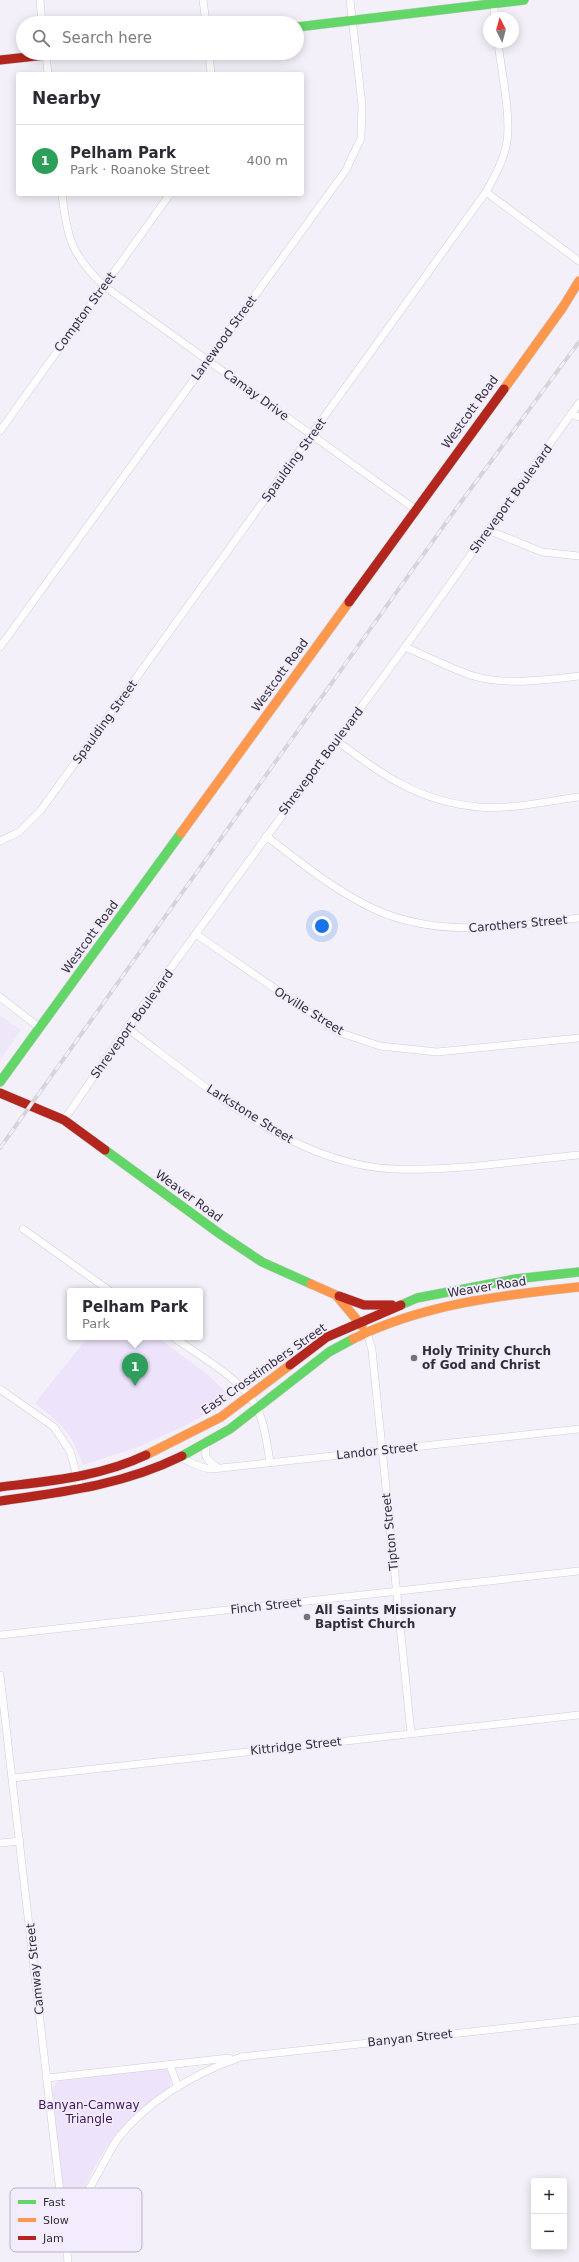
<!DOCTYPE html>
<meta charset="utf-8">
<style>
body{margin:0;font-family:"DejaVu Sans",sans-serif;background:#f7f7f7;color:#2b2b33}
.controls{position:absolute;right:12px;bottom:12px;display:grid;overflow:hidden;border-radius:4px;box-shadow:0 2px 10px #0003}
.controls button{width:36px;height:36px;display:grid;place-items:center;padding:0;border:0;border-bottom:1px solid #e1e1e2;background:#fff;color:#2b2b33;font:20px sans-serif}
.compass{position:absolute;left:483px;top:12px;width:36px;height:36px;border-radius:50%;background:#fff;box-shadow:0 2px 10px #0003;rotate:354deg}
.you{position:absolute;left:322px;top:926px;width:14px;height:14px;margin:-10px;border:3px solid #fff;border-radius:50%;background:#1a73e8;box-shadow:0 0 0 6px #1a73e833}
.badge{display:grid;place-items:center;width:26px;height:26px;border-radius:50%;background:#75737a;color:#fff;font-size:13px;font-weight:700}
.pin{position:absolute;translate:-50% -33px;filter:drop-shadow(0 1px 2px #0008)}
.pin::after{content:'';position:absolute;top:21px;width:14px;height:12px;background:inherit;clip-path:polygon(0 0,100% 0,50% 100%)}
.popup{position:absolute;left:67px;top:1288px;width:136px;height:52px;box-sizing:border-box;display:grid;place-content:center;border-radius:4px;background:#fff;filter:drop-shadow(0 1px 3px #0005);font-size:13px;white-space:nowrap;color:#7c7c81}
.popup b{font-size:15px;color:#2b2b33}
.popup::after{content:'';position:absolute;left:50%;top:100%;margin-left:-8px;border:8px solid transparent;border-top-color:#fff}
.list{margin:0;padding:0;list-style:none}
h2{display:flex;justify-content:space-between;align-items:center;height:52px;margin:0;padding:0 16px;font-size:17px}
h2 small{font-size:13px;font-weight:400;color:#7c7c81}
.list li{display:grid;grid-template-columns:26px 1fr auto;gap:12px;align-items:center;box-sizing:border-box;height:72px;padding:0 16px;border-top:1px solid #e1e1e2}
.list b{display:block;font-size:15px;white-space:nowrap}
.list p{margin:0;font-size:13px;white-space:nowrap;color:#7c7c81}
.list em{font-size:13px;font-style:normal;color:#7c7c81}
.icon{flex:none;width:22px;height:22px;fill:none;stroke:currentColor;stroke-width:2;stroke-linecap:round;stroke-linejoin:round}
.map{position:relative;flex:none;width:579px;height:2262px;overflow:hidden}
.search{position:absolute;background:#fff;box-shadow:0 2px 10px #0003;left:16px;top:16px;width:288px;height:44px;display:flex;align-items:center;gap:10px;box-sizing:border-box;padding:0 14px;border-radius:22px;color:#7c7c81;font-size:15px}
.panel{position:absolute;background:#fff;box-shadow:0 2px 10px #0003;left:16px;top:72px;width:288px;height:124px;border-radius:4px}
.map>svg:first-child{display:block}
.built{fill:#eee7f8}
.green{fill:#ede3fb}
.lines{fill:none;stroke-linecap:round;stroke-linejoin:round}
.street-casing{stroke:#d1cdd5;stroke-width:8}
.fast-casing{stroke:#d1cdd5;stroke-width:10}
.slow-casing{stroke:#d1cdd5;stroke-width:10}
.jam-casing{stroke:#d1cdd5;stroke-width:10}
.street{stroke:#fdfdfe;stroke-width:7}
.fast{stroke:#63d668;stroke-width:9}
.slow{stroke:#ff974d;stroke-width:9}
.jam{stroke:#b3261e;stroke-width:9}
.rail-casing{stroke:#d5d4d7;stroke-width:4}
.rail{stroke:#f3ecfd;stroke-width:2.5;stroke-dasharray:8;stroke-linecap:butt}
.poi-dot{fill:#75737a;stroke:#f3ecfd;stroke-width:1.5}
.labels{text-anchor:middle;stroke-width:3.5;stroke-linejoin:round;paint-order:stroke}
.street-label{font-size:12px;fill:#312f35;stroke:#f3ecfd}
.poi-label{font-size:12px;font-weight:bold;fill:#312f35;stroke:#f3ecfd;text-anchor:start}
.park-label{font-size:12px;fill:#3d175d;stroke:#f3ecfd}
.key{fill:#f3ecfd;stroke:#b9b3c1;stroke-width:1}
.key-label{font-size:11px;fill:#312f35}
</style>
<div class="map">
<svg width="579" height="2262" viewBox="0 0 579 2262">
<rect width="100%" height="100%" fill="#f4f0f9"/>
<polygon class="built" points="0,1015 21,1030 0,1060"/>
<g class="green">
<path d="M 88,1337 L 157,1337 L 208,1375 L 232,1398 L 187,1425 L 138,1447 L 83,1465 C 72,1432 62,1425 35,1403 Z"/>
<path d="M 163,2068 L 170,2072 L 171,2080 L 169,2088 C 160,2092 153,2100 145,2106 C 108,2137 100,2156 80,2198 L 69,2200 L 63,2197 L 52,2088 L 58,2081 Z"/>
</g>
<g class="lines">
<g class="street-casing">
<g id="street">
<polyline points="40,0 42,23"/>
<polyline points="203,0 206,23"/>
<polyline points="493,0 495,18"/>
<polyline points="46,53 48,74"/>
<polyline points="209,53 211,74"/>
<polyline points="486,192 579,261"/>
<path d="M 62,194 C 67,238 71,254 104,286 L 415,509"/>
<polyline points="571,414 579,417"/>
<polyline points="0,431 170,194"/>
<polyline points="488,530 542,552 579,556"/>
<polyline points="0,647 346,170 361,138 362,105 350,0"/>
<path d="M 405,647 C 426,656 448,667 470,675 C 504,686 544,680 579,676"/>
<path d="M 337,741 C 383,775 419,802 479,807 C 511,810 547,801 579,797"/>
<path d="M 266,836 C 300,862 335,891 374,909 C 439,939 511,926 579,918"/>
<path d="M 0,841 L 19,832 L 41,810 L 486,192 C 495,176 504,160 507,141 C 511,114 501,70 498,42"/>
<polyline points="197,935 338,1032 380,1046 437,1052 579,1038"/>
<polyline points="0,997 40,1028"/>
<path d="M 127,1028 C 204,1085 294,1165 394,1169 C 456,1171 518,1161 579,1155"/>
<polyline points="64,1120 127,1028 405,647 579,403"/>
<polyline points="23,1229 110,1291"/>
<polyline points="367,1332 372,1350 411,1733"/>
<path d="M 173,1337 C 202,1358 240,1377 257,1408 C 265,1424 267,1445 270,1462"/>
<polyline points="0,1389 54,1427 70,1451 81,1490"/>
<path d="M 207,1442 C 203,1455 206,1460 217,1467"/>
<path d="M 178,1457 C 190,1461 200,1469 212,1469 L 579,1429"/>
<polyline points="0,1635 579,1571"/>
<polyline points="0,1675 68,2262"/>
<polyline points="13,1778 579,1715"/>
<polyline points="0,1843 20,1841"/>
<polyline points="170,2065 178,2087"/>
<polyline points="47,2078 229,2058"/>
<path d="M 61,2205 C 66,2204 72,2205 77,2204 C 87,2200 109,2149 119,2137 C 150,2099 196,2073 241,2057 L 579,2020"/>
</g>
</g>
<g class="fast-casing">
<g id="fast">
<polyline points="297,27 524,0"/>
<polyline points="0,1082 181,833"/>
<polyline points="105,1150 220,1234 262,1262 311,1284"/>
<polyline points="401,1305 417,1298 515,1279 579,1272"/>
<polyline points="182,1456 230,1429 329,1352 353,1339"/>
</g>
</g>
<g class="slow-casing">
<g id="slow">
<polyline points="504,389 563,307 579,281"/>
<polyline points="181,833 349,602"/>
<polyline points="311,1284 336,1295 362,1326"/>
<path d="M 353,1339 C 423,1304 502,1295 579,1287"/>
<polyline points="146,1455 221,1417 290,1365"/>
</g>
</g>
<g class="jam-casing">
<g id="jam">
<polyline points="0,60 64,53"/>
<polyline points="349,602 504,389"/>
<polyline points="0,1093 64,1120 105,1150"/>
<polyline points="339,1296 364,1305 392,1305"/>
<polyline points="290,1365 327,1337 401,1305"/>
<path d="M 0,1487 C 49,1481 100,1477 146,1455"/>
<path d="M 0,1501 C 64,1492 123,1485 182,1456"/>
</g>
</g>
<use href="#street" class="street"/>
<use href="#fast" class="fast"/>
<use href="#slow" class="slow"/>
<use href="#jam" class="jam"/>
<g class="rail-casing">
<polyline id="rail" points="0,1148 458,506 579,342"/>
</g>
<use href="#rail" class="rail"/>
</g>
<g class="poi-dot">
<circle cx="414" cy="1358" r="4"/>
<circle cx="307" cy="1617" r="4"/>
</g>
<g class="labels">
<g class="street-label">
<text transform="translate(85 312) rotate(-54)" y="4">Compton Street</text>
<text transform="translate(224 338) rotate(-54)" y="4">Lanewood Street</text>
<text transform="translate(256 395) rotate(36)" y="4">Camay Drive</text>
<text transform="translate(470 412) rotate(-54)" y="4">Westcott Road</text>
<text transform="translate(294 460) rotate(-54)" y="4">Spaulding Street</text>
<text transform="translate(511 499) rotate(-54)" y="4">Shreveport Boulevard</text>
<text transform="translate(280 675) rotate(-54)" y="4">Westcott Road</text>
<text transform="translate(105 722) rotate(-54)" y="4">Spaulding Street</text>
<text transform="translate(321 761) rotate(-53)" y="4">Shreveport Boulevard</text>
<text transform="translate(518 924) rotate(-5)" y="4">Carothers Street</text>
<text transform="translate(90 937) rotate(-54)" y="4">Westcott Road</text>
<text transform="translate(309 1011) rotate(32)" y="4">Orville Street</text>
<text transform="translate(132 1024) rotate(-54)" y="4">Shreveport Boulevard</text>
<text transform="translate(250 1114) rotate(32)" y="4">Larkstone Street</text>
<text transform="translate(189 1196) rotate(36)" y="4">Weaver Road</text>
<text transform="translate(487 1287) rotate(-9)" y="4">Weaver Road</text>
<text transform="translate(264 1369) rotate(-35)" y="4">East Crosstimbers Street</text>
<text transform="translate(377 1451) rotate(-6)" y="4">Landor Street</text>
<text transform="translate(390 1532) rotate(-96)" y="4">Tipton Street</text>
<text transform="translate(266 1606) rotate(-6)" y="4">Finch Street</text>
<text transform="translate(296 1746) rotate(-6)" y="4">Kittridge Street</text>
<text transform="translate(35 1969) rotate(-96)" y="4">Camway Street</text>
<text transform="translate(410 2038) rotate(-6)" y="4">Banyan Street</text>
</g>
<g class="poi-label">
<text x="422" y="1355">Holy Trinity Church<tspan x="422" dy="14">of God and Christ</tspan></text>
<text x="315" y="1614">All Saints Missionary<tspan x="315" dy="14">Baptist Church</tspan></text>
</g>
<g class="park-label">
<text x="89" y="2109">Banyan-Camway<tspan x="89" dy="14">Triangle</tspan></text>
</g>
</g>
<rect x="10" y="2188" width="132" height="64" rx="6" class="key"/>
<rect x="18" y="2200" width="18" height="4" fill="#63d668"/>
<rect x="18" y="2218" width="18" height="4" fill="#ff974d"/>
<rect x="18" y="2236" width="18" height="4" fill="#b3261e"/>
<g class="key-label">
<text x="43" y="2206">Fast</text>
<text x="43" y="2224">Slow</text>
<text x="43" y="2242">Jam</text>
</g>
</svg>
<div class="controls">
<button>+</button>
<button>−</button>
</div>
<svg class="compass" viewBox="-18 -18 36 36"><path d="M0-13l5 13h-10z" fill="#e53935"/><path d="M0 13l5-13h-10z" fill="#7c7c81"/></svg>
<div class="you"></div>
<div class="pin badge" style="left:135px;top:1386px;background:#2e9e5b">1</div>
<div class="popup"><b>Pelham Park</b>Park</div>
<div class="search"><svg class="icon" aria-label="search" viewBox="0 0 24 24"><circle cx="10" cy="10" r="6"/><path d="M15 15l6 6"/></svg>Search here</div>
<section class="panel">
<h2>Nearby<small></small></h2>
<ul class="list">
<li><span class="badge" style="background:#2e9e5b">1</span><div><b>Pelham Park</b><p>Park · Roanoke Street</p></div><em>400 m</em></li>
</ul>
</section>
</div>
